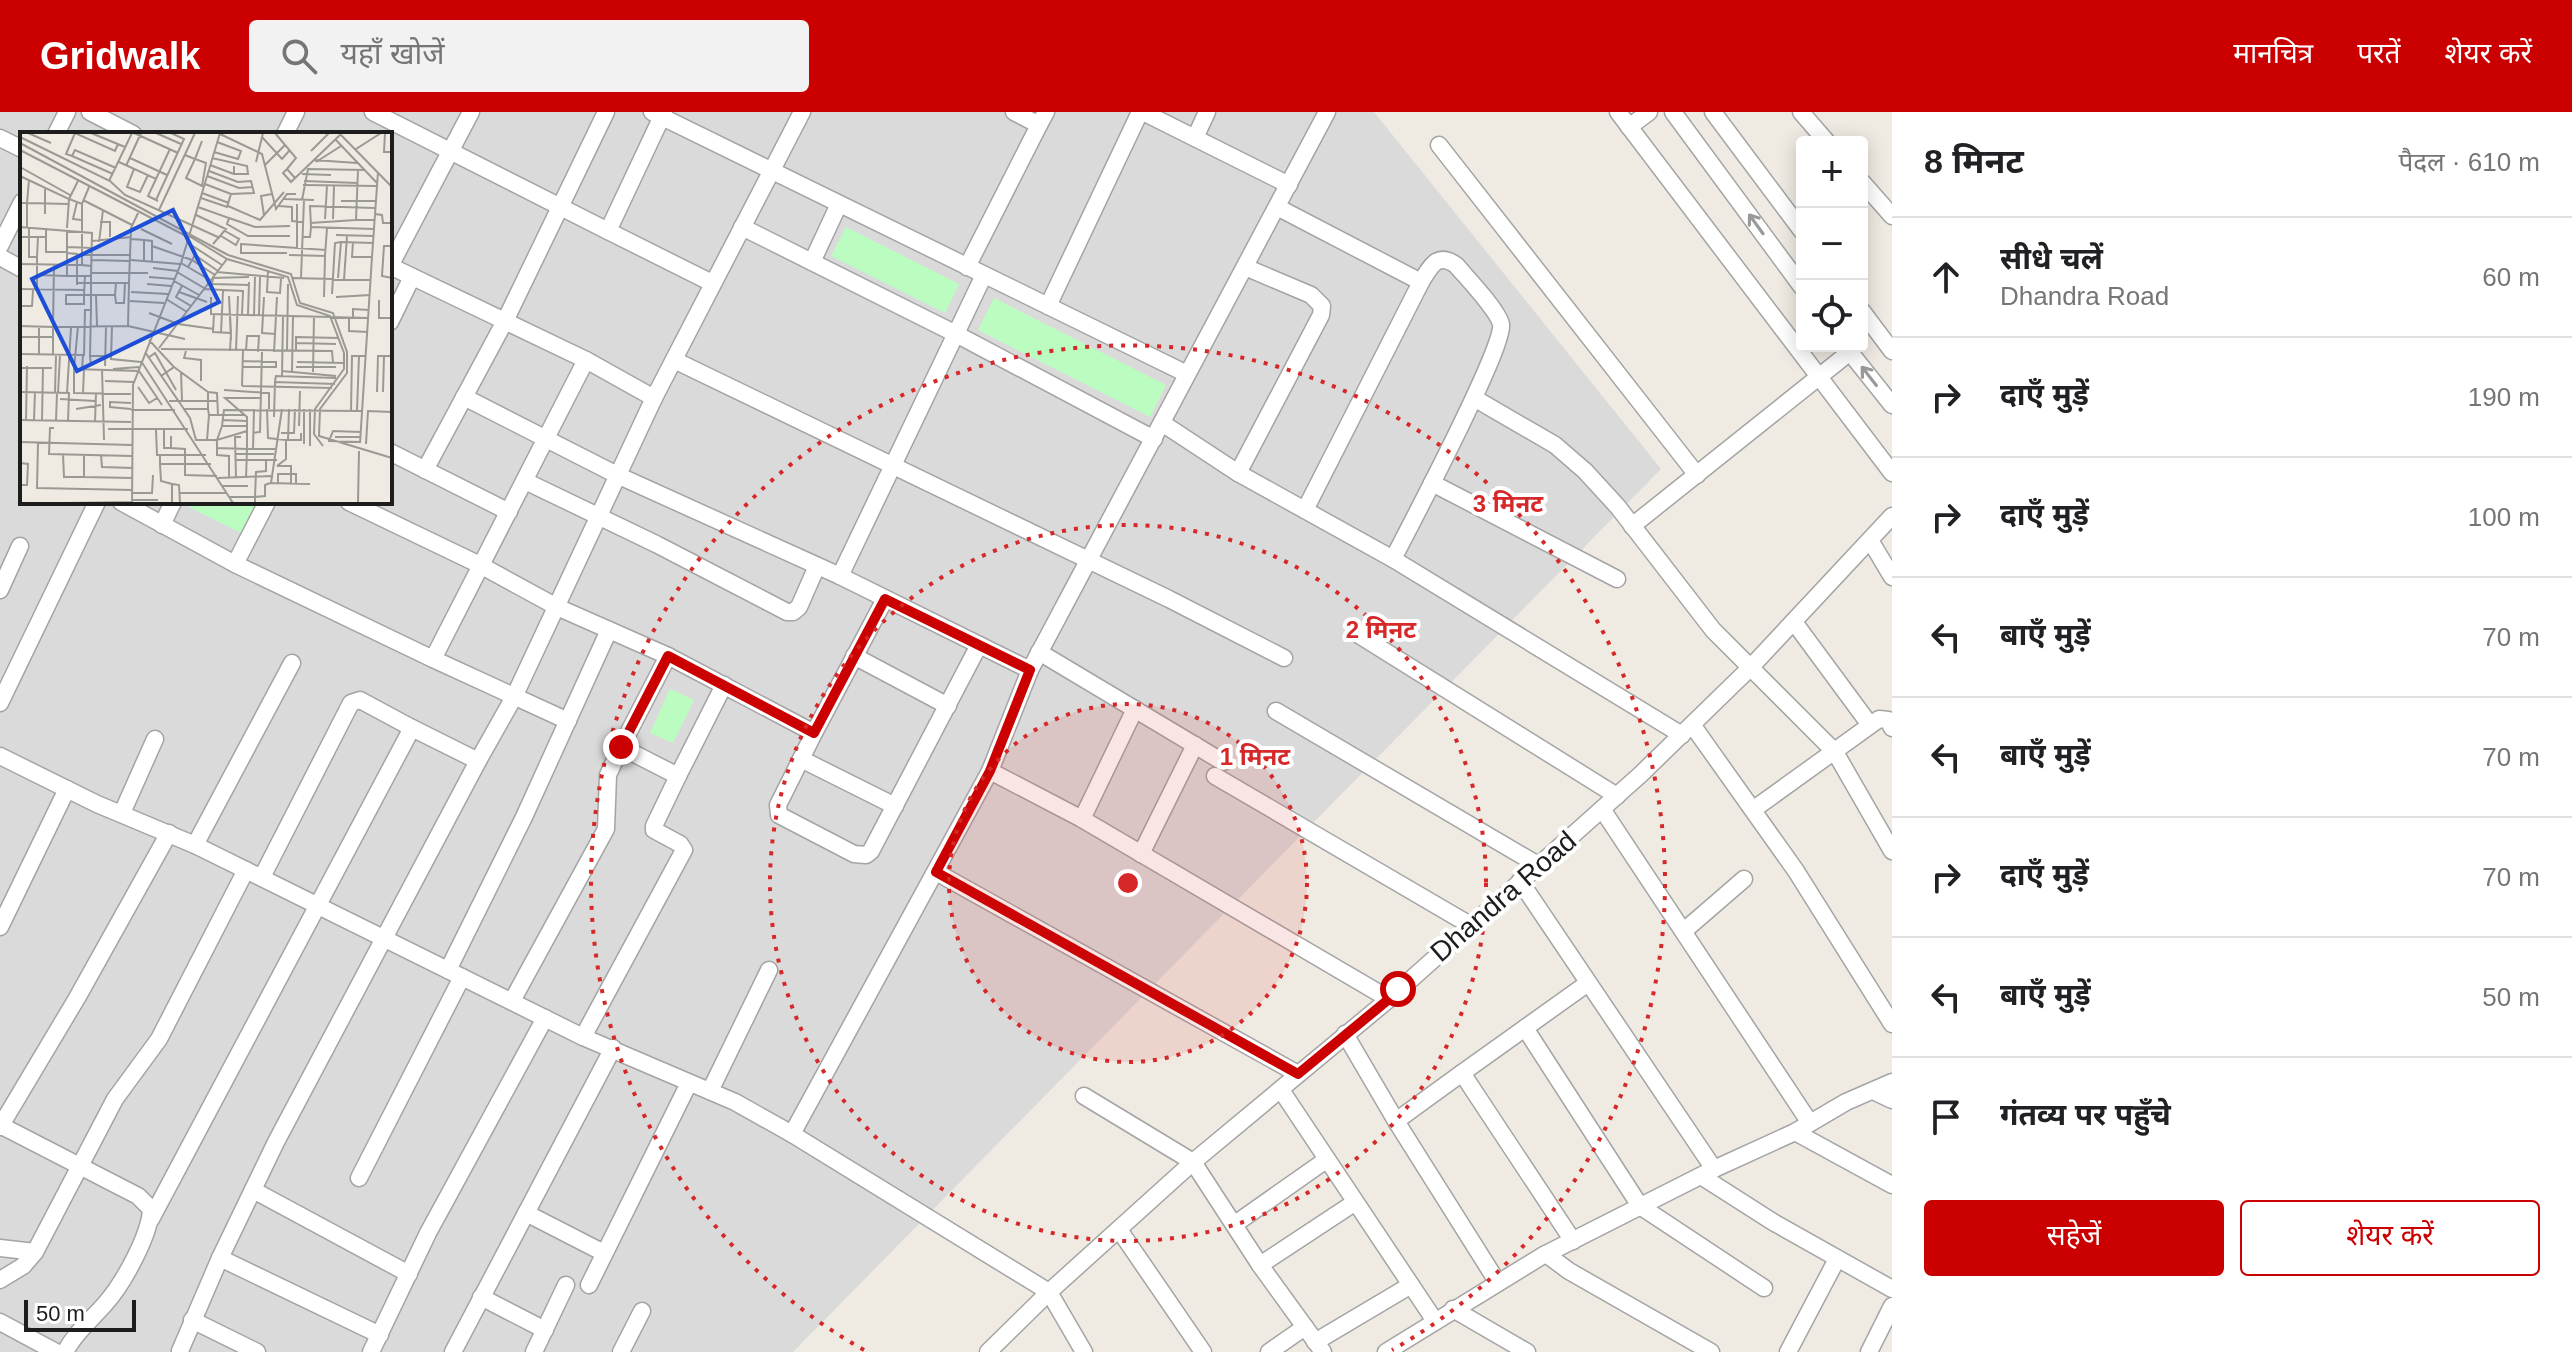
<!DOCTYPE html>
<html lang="hi">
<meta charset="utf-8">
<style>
body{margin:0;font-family:Arial,"Noto Sans Devanagari",sans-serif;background:#f2f2f2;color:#202124}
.controls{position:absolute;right:24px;top:24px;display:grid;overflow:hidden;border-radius:8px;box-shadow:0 4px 20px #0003}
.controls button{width:72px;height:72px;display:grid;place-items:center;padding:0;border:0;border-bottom:2px solid #e0e0e0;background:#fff;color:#202124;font:40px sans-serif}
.scale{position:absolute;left:24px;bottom:20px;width:112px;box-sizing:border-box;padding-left:8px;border:4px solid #1d1d1d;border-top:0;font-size:22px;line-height:28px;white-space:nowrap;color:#1d1d1d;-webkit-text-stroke:6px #fff;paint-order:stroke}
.stop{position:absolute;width:24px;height:24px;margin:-18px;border:6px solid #ca0100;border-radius:50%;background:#fff}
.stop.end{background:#ca0100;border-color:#fff;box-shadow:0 2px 8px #0008}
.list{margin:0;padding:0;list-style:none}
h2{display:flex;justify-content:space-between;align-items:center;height:104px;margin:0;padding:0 32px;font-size:34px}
h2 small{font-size:26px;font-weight:400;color:#757577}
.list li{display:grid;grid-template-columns:52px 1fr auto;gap:24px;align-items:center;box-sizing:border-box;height:120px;padding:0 32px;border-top:2px solid #e0e0e0}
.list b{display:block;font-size:30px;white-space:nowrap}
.list p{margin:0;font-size:26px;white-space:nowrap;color:#757577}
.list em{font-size:26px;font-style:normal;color:#757577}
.actions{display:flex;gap:16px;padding:24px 32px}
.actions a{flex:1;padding:18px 0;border:2px solid #ca0100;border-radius:8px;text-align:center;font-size:28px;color:#ca0100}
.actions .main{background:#ca0100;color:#fff}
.icon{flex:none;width:44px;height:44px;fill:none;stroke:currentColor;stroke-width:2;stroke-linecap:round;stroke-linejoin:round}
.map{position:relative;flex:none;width:1892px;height:1240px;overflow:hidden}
header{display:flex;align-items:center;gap:48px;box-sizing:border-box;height:112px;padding:0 40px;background:#ca0100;color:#fff}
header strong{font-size:38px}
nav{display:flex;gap:44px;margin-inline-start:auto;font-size:28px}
.search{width:560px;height:72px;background:#f2f2f2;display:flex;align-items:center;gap:20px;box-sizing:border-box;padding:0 28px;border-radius:8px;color:#757577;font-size:30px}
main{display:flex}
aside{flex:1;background:#fff}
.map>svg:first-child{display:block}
.residential{fill:#dbdada;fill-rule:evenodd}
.park{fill:#bbfdc1}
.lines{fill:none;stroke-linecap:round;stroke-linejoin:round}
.minor-casing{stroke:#a4a4a4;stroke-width:19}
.minor{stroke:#fff;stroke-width:16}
.oneway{stroke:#999}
.route{stroke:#ca0100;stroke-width:10}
.ring{fill:none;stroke:#d62828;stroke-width:4;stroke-dasharray:4 8}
.labels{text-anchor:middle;stroke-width:8;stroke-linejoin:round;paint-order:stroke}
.street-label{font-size:28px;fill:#1d1d1d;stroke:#fff}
.inset-road{fill:none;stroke:#9b9993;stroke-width:2}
.view{fill:#1d4ed8;fill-opacity:0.15;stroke:#1d4ed8;stroke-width:4}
.inset-edge{fill:none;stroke:#1d1d1d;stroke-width:4}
.centre{fill:#d62828;stroke:#fff;stroke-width:4}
.ring-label{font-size:24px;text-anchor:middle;font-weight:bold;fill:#d62828;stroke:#fff;stroke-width:8;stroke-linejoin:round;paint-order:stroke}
</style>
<header>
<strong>Gridwalk</strong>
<div class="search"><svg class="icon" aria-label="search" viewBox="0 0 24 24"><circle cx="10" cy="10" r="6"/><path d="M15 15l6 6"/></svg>यहाँ खोजें</div>
<nav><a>मानचित्र</a><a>परतें</a><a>शेयर करें</a></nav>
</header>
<main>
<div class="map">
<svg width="1892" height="1240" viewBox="0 0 1892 1240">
<rect width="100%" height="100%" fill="#efebe2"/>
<path class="residential" d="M 0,0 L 1374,0 L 1661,357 L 793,1240 L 0,1240 ZM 22,22 L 390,22 L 390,390 L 22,390 Z"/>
<g class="park">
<polygon points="846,115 959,172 945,201 831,144"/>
<polygon points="994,186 1166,273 1150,305 978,218"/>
<polygon points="191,390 258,390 243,422 189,395"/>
<polygon points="670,577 694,588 673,631 650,621"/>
</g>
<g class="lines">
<g class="minor-casing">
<g id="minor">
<polyline points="90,0 133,22"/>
<polyline points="373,0 608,119"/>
<polyline points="471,0 390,154 586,248"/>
<polyline points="652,0 1187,262"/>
<polyline points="664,0 608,119 712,171"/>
<polyline points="1014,0 1039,13 1046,0"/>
<polyline points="1143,0 1289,73"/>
<polyline points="1618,0 1892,361"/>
<polyline points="1673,0 1802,175"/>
<polyline points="1713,0 1802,119"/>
<polyline points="1801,0 1827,30"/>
<polyline points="1629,15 1649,0"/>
<polyline points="56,22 67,0"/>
<polyline points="285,22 296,0"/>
<polyline points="0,26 22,37"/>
<polyline points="1195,26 1207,0"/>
<polyline points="1439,33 1697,363"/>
<polyline points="1862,70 1892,104"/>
<polyline points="1277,95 1421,170 1305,398"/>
<polyline points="742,115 956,222 1154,327"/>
<polyline points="0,134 22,90"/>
<polyline points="0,145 22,157"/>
<polyline points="812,150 839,92"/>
<polyline points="967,155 1039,13"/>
<polyline points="1048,194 1140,0"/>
<polyline points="1862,199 1892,239"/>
<polyline points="390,210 412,165"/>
<polyline points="1845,234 1892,293"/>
<polyline points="674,248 1169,487 1284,546"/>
<polyline points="464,285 617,363 840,464 1030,558 1327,0"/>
<polyline points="1474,286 1555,333 1585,359 1618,395 1713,518 1835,640 1892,739"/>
<polyline points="1162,311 1238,361 1393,447 1682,623"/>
<polyline points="390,340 509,400"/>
<polyline points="425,358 505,209 606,0"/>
<polyline points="1238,361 1321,203 1322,194 1311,183 1245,155"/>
<polyline points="525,369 656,432 787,500 793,500 799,495 817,454"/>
<polyline points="1432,371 1617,467"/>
<polyline points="121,390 235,452"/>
<polyline points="267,390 235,452 433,547 586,248 654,286 802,0"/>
<polyline points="349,390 480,453 557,495 668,544 814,621 885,487"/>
<polyline points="162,413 173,390"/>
<polyline points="1632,414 1850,240"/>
<polyline points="1870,428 1892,465"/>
<path d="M 1393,447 C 1409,416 1507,230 1501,212 C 1497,197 1467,166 1456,153 C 1437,140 1431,154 1421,170"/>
<polyline points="840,464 984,163"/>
<polyline points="0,478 20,434"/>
<polyline points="1794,510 1870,613"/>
<polyline points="1359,523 1617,684"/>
<polyline points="1039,540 1223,650"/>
<polyline points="668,544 621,635 678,664 724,573"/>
<polyline points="854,544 948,594"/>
<polyline points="433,547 568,609"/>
<polyline points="0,591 97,390"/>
<polyline points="1276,599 1538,753"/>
<polyline points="1693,614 1796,759 1892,912"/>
<polyline points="814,621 778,693 779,703 854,742 866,743 871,739 979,533"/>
<polyline points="0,644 97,692 195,733 583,925 735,990 792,1022 1049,1180 1084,1240"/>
<polyline points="801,647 895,694"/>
<polyline points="478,649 514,585 654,286"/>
<polyline points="990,659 1082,707 1389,887"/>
<polyline points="1215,664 1470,813"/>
<polyline points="1602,697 1810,1011"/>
<polyline points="1754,697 1879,607 1888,608 1892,616"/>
<polyline points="122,701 155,627"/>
<polyline points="1082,707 1135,597"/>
<polyline points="195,733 292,551"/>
<polyline points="1141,742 1195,633"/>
<polyline points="936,760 1298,962"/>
<polyline points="262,765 351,591 360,588 412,616"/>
<polyline points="1520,769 1714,1057"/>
<polyline points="0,815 67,677"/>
<polyline points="1685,818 1744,767"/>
<polyline points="448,858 524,705 609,518"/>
<polyline points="512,889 606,717 608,663 621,635"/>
<polyline points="1525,916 1640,1094 1764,1176"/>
<polyline points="1345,922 1396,1009 1498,1171"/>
<polyline points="583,925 684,738 680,732 654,718 654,714 678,664"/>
<polyline points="1281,978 1435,1209"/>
<polyline points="710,979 769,858"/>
<polyline points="1873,979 1892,988"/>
<polyline points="1084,984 1193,1050 1260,1153 1323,1240"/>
<polyline points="1396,1009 1462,961"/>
<path d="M 0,1013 L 138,1084 L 151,1097 C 150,1123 123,1172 105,1192 C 90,1209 76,1220 65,1240"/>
<polyline points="0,1015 77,886 169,721"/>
<polyline points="1795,1020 1892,1073"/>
<polyline points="792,1022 990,659 1030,558"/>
<polyline points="1701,1064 1773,1110 1892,1177"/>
<polyline points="359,1066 462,865"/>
<polyline points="253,1078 409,1162"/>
<polyline points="526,1101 604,1141"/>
<polyline points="151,1107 412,616 478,649 276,1030 220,1146"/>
<polyline points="1235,1112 1326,1048"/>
<polyline points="1120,1119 1203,1240"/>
<polyline points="1573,1129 1462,961 1588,871"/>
<polyline points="0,1136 35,1140"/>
<polyline points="1546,1142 1569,1159 1711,1240"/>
<polyline points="1260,1153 1354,1091"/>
<polyline points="0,1168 23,1154 35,1140 115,987 159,927 246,758"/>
<polyline points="589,1173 689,971"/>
<polyline points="481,1185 545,1218"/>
<polyline points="1453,1197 1527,1240"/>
<polyline points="192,1208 257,1240"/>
<polyline points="0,1210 56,1240"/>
<polyline points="1315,1230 1411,1173"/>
<polyline points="180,1239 220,1146 380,1223"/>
<polyline points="371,1240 428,1121 545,906"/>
<polyline points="453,1240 613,936"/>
<polyline points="534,1240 566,1173"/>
<polyline points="621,1240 642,1199"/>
<polyline points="988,1240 1049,1180 1193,1050 1389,887 1640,663 1750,556 1892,404"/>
<polyline points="1269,1240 1305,1215"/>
<polyline points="1386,1240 1542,1144 1714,1057 1795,1020 1846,990 1892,970"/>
<polyline points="1788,1240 1837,1147"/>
<polyline points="1869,1240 1892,1194"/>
</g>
</g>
<use href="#minor" class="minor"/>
</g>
<defs><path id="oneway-shaft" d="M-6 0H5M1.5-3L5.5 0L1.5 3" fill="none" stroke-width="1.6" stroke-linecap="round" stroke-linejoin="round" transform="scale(2)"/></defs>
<g class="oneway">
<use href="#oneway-shaft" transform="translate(1756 112) rotate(-126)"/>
<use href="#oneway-shaft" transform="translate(1869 264) rotate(-128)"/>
</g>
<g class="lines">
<polyline class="route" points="621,635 668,544 814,621 885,487 1030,558 990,659 936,760 1298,962 1389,887 1398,877"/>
</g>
<circle cx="1128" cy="771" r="179" fill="#d62828" fill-opacity=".12"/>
<g class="ring">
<circle cx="1128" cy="771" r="179"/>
<circle cx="1128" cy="771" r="358"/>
<path d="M864 1238A537 537 0 1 1 1392 1238"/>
</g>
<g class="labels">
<g class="street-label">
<text transform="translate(1503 784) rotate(-41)" y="10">Dhandra Road</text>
</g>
</g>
<g transform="translate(20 20)">
<rect width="372" height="372" fill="#efebe2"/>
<path class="inset-road" d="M 8,1 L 31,11M 71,1 L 105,15M 114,1 L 158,21M 136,1 L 161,12M 255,1 L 276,26 L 267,37M 365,1 L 364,20 L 372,20M 200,2 L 242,22 L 256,77 L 267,62 L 276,62M 321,3 L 372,55M 0,5 L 90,49 L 105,63 L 200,106M 242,5 L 262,27 L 269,19M 315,7 L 357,51M 0,11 L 208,123 L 271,142 L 280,171 L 313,181 L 327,220 L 327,241 L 300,277 L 299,304 L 372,326M 336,17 L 361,1M 0,18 L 168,105M 291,19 L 309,1M 194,20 L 218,27 L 221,19 L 197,10M 165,23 L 175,27 L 166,46 L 182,54 L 186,31 L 175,27 L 182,9M 52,24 L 93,42M 110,26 L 147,43M 192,26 L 227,34 L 228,42 L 214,42 L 214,34M 294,28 L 337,31M 99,30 L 136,47 L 150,17M 236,30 L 243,1M 296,30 L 321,14M 190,33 L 214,42M 245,33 L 265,13M 106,34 L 121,1M 0,35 L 50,63M 96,36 L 55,18 L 52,24 L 46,22 L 55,1 L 95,19 L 98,12M 114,37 L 107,55 L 120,60 L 128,43M 338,38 L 336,88 L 355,88M 282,42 L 311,43M 0,44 L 49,67 L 47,96M 187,44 L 219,56 L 233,55M 275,46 L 267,37 L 263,41 L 271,50 L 321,2M 136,47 L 128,64 L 138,69M 58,49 L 49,67 L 62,72 L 69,55M 89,49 L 112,1M 284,49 L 337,51M 185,52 L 211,62M 283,53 L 357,54M 25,57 L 25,82M 182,61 L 209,71M 181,66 L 207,75 L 211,62 L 234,61 L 231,49 L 218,50 L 189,39M 264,67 L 294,68M 63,68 L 112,93M 136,68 L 164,7 L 151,1M 282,68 L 288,37 L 345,38M 321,69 L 356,69M 57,70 L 53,87 L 61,88M 0,71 L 7,71 L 9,48M 62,72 L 62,133 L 71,134M 208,74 L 240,88 L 264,60M 259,74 L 272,75 L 272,89 L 283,90M 178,75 L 209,86 L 207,92 L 228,104 L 270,104M 139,78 L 175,1M 355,82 L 362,83 L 363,91 L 372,91M 176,83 L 206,97 L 193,112M 244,83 L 241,64 L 252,62M 209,86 L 235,95 L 270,94M 305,87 L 307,54M 313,87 L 314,54M 80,90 L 90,90 L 90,105M 290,91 L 336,88M 0,95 L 72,101 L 71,144 L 65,144 L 64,163 L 64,172 L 46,172 L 46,163 L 95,163 L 96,151M 7,95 L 7,71 L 48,72M 9,95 L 9,125 L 17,125 L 18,105M 291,95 L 290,74 L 355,76M 26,96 L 26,120 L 47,120M 121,97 L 152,112M 47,99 L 47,144 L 64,144M 316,103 L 353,104M 169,104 L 207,127 L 268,145 L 277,173 L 310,184 L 324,221 L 324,237 L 295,277 L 294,302 L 303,314M 201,104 L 216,113 L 219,107 L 205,99M 1,105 L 26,105M 282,105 L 290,105 L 291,95 L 354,97M 111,107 L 124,108 L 124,128M 124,108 L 132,109 L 132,129M 72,109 L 111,105M 79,110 L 83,78M 333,110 L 332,125 L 352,125 L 358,40M 168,111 L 202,133M 132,114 L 172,128 L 195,143M 372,114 L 364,114 L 362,144 L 372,146M 47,115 L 72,116M 277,117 L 277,72M 47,121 L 57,122 L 57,153M 267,121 L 221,121 L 221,112 L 306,118M 57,123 L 110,123M 269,123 L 305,124 L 307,96M 72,128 L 109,129M 111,128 L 160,132M 161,131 L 190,148M 0,132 L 62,133M 34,133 L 33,195 L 108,194 L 165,207M 168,135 L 175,123 L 198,139M 133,136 L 158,139M 248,138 L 247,160 L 260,161 L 261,147M 157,140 L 184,156M 197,140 L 264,146M 71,141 L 128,141M 17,143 L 47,144M 71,144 L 71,178M 129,145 L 154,147M 192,146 L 229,145M 193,146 L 192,152 L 229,153M 273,146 L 351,148M 281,146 L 284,68M 318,146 L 321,110 L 353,111M 324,148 L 327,104M 154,149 L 179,163M 57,151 L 109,151 L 111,96 L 119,79M 127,152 L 151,154M 162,154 L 156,165 L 171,174M 0,157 L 65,158M 183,157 L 223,159 L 222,182M 17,158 L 17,125M 111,160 L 148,162M 159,160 L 187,170M 312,162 L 315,111 L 321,110M 76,163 L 77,194M 95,163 L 96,171 L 104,171 L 105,151M 191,165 L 191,182 L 348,186M 244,165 L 242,201 L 256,202M 304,165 L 305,124M 316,165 L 350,163M 146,167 L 167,180M 359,168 L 359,186 L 372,186M 110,169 L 144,171M 0,174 L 12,174 L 13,158M 129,181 L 158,192 L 194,197M 194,182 L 193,200 L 211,201 L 210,219M 228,182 L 229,150M 234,183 L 235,145M 239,183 L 240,145M 329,185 L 329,199 L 348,200M 333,185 L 333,177 L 349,178M 0,194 L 33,195 L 33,205M 58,194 L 54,237 L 119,239 L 142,273M 92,194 L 91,227 L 121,230M 108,194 L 109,151M 201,200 L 203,159M 0,205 L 33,205 L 33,222M 129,208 L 154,235 L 141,244M 211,208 L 209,164 L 211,201M 276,211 L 316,212M 139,216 L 207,127M 141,217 L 312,219 L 313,231M 276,218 L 276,205 L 319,206M 166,219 L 164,226 L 181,228 L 181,249M 216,219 L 218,164M 226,219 L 227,204 L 239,204 L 238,220M 267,219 L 268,152M 125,220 L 170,286 L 176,308 L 187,308 L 189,283M 254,220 L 257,165M 0,222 L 63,223 L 62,237M 19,222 L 19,194M 64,224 L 65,178 L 71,178 L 70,224M 128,226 L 135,221 L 156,258M 121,229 L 213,371M 222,229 L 256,230 L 256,235 L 222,235M 277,230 L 324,231M 71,233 L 70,224 L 85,224M 85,234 L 86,195M 154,235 L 188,260 L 197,261 L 198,283M 276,235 L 316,235M 0,236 L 32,236M 54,237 L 54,261 L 111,262M 82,237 L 84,308M 93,237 L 119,235M 262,239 L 316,244M 272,239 L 273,184M 161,240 L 162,269M 293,240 L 294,184M 262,245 L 263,184M 85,249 L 114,250M 255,249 L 256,244 L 316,246M 222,254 L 312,256M 222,254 L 223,219M 118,255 L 129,271 L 137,266M 204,258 L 249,261 L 249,277M 0,260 L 50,261M 35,260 L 36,223M 357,260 L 358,224 L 372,224M 363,260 L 364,224M 38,261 L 40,223M 47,261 L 51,196M 63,261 L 64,237M 241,266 L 205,266 L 227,285 L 227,317 L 255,317M 40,267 L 75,269M 149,269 L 198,269M 111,271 L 90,270 L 90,275 L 111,277M 56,277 L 81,273M 164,277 L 188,277 L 188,260M 188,277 L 189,283 L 224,283M 247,277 L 248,306 L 266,308M 262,277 L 251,351 L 290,352M 111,278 L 155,278M 331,279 L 332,224 L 346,224M 337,279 L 339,224M 254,285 L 255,250 L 315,252M 0,288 L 111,290M 6,288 L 7,234M 14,288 L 15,260M 22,288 L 23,236M 202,288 L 227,289M 36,289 L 37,261M 48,289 L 49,261M 75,290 L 76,261M 202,294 L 197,308 L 227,299M 227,294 L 202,294 L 204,278 L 342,279M 279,294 L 280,259M 34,296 L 30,296 L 29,322 L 112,324M 88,297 L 168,297M 144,297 L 144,316 L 151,316M 136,298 L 137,323 L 186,323M 233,301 L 240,300 L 242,220M 261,301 L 274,301 L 275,277M 151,304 L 151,316 L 165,317 L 165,343 L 197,344M 315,305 L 340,305M 187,308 L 197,308 L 197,316 L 227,317 L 226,346M 268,308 L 269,277M 308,309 L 340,310M 309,309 L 313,299 L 341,300M 0,310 L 112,313M 18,311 L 17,356 L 113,358M 340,311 L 352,125M 284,312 L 284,277M 346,312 L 348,279 L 372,280M 290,314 L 290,277M 197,317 L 197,323 L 209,324 L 209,346M 233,317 L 234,277M 43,322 L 44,345 L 64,345 L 64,323M 215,322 L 254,322M 81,323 L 82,335 L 113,336M 140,323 L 140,332 L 191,332M 215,328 L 257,328M 0,331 L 8,332 L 7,353 L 0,353M 140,332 L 141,349 L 152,352M 257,334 L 266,327 L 266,308 L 281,308 L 281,301M 257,334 L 271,334 L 271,352M 64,345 L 113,346M 198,346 L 251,344M 216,346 L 215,305 L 221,305M 258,351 L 258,342 L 276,342 L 276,351M 203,354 L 228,354M 113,361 L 132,361 L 133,343M 160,361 L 207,361M 210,365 L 235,365 L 236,340 L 246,339 L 246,328M 112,368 L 138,368M 43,371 L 112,370M 112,371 L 113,253 L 161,131 L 200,1M 152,371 L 152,352 L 159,353 L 160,371M 235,371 L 235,365 L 245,364 L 245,353 L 250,351M 338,371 L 339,319"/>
<path class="view" d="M 153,78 L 199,170 L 57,239 L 12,147 Z"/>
<rect width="372" height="372" class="inset-edge"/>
</g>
<circle cx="1128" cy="771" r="12" class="centre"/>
<g class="ring-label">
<text x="1508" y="400">3 मिनट</text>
<text x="1381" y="526">2 मिनट</text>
<text x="1255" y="653">1 मिनट</text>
</g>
</svg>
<div class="controls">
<button>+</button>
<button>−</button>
<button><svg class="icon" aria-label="locate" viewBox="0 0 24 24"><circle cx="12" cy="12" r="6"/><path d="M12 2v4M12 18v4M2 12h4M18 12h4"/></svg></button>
</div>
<div class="scale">50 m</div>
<div class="stop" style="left:1398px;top:877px"></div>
<div class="stop end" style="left:621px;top:635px"></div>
</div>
<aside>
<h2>8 मिनट<small>पैदल · 610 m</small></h2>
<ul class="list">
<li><svg class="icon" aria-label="ahead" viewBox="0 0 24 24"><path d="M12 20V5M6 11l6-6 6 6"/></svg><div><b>सीधे चलें</b><p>Dhandra Road</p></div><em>60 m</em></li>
<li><svg class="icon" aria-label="right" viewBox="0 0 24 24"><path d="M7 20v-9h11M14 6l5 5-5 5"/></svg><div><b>दाएँ मुड़ें</b></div><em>190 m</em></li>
<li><svg class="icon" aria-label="right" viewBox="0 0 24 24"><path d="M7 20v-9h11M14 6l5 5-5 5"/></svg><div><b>दाएँ मुड़ें</b></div><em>100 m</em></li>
<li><svg class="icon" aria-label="left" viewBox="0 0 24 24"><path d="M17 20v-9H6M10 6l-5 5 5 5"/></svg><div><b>बाएँ मुड़ें</b></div><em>70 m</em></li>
<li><svg class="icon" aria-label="left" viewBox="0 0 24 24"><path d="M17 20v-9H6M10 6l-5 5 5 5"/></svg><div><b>बाएँ मुड़ें</b></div><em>70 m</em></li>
<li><svg class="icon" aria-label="right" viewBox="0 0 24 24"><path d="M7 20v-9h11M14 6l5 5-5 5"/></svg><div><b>दाएँ मुड़ें</b></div><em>70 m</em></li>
<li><svg class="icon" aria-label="left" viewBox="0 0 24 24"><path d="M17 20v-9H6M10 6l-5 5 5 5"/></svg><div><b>बाएँ मुड़ें</b></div><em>50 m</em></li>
<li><svg class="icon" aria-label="arrive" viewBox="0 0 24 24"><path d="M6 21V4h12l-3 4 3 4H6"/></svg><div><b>गंतव्य पर पहुँचे</b></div></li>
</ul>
<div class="actions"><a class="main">सहेजें</a><a>शेयर करें</a></div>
</aside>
</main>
